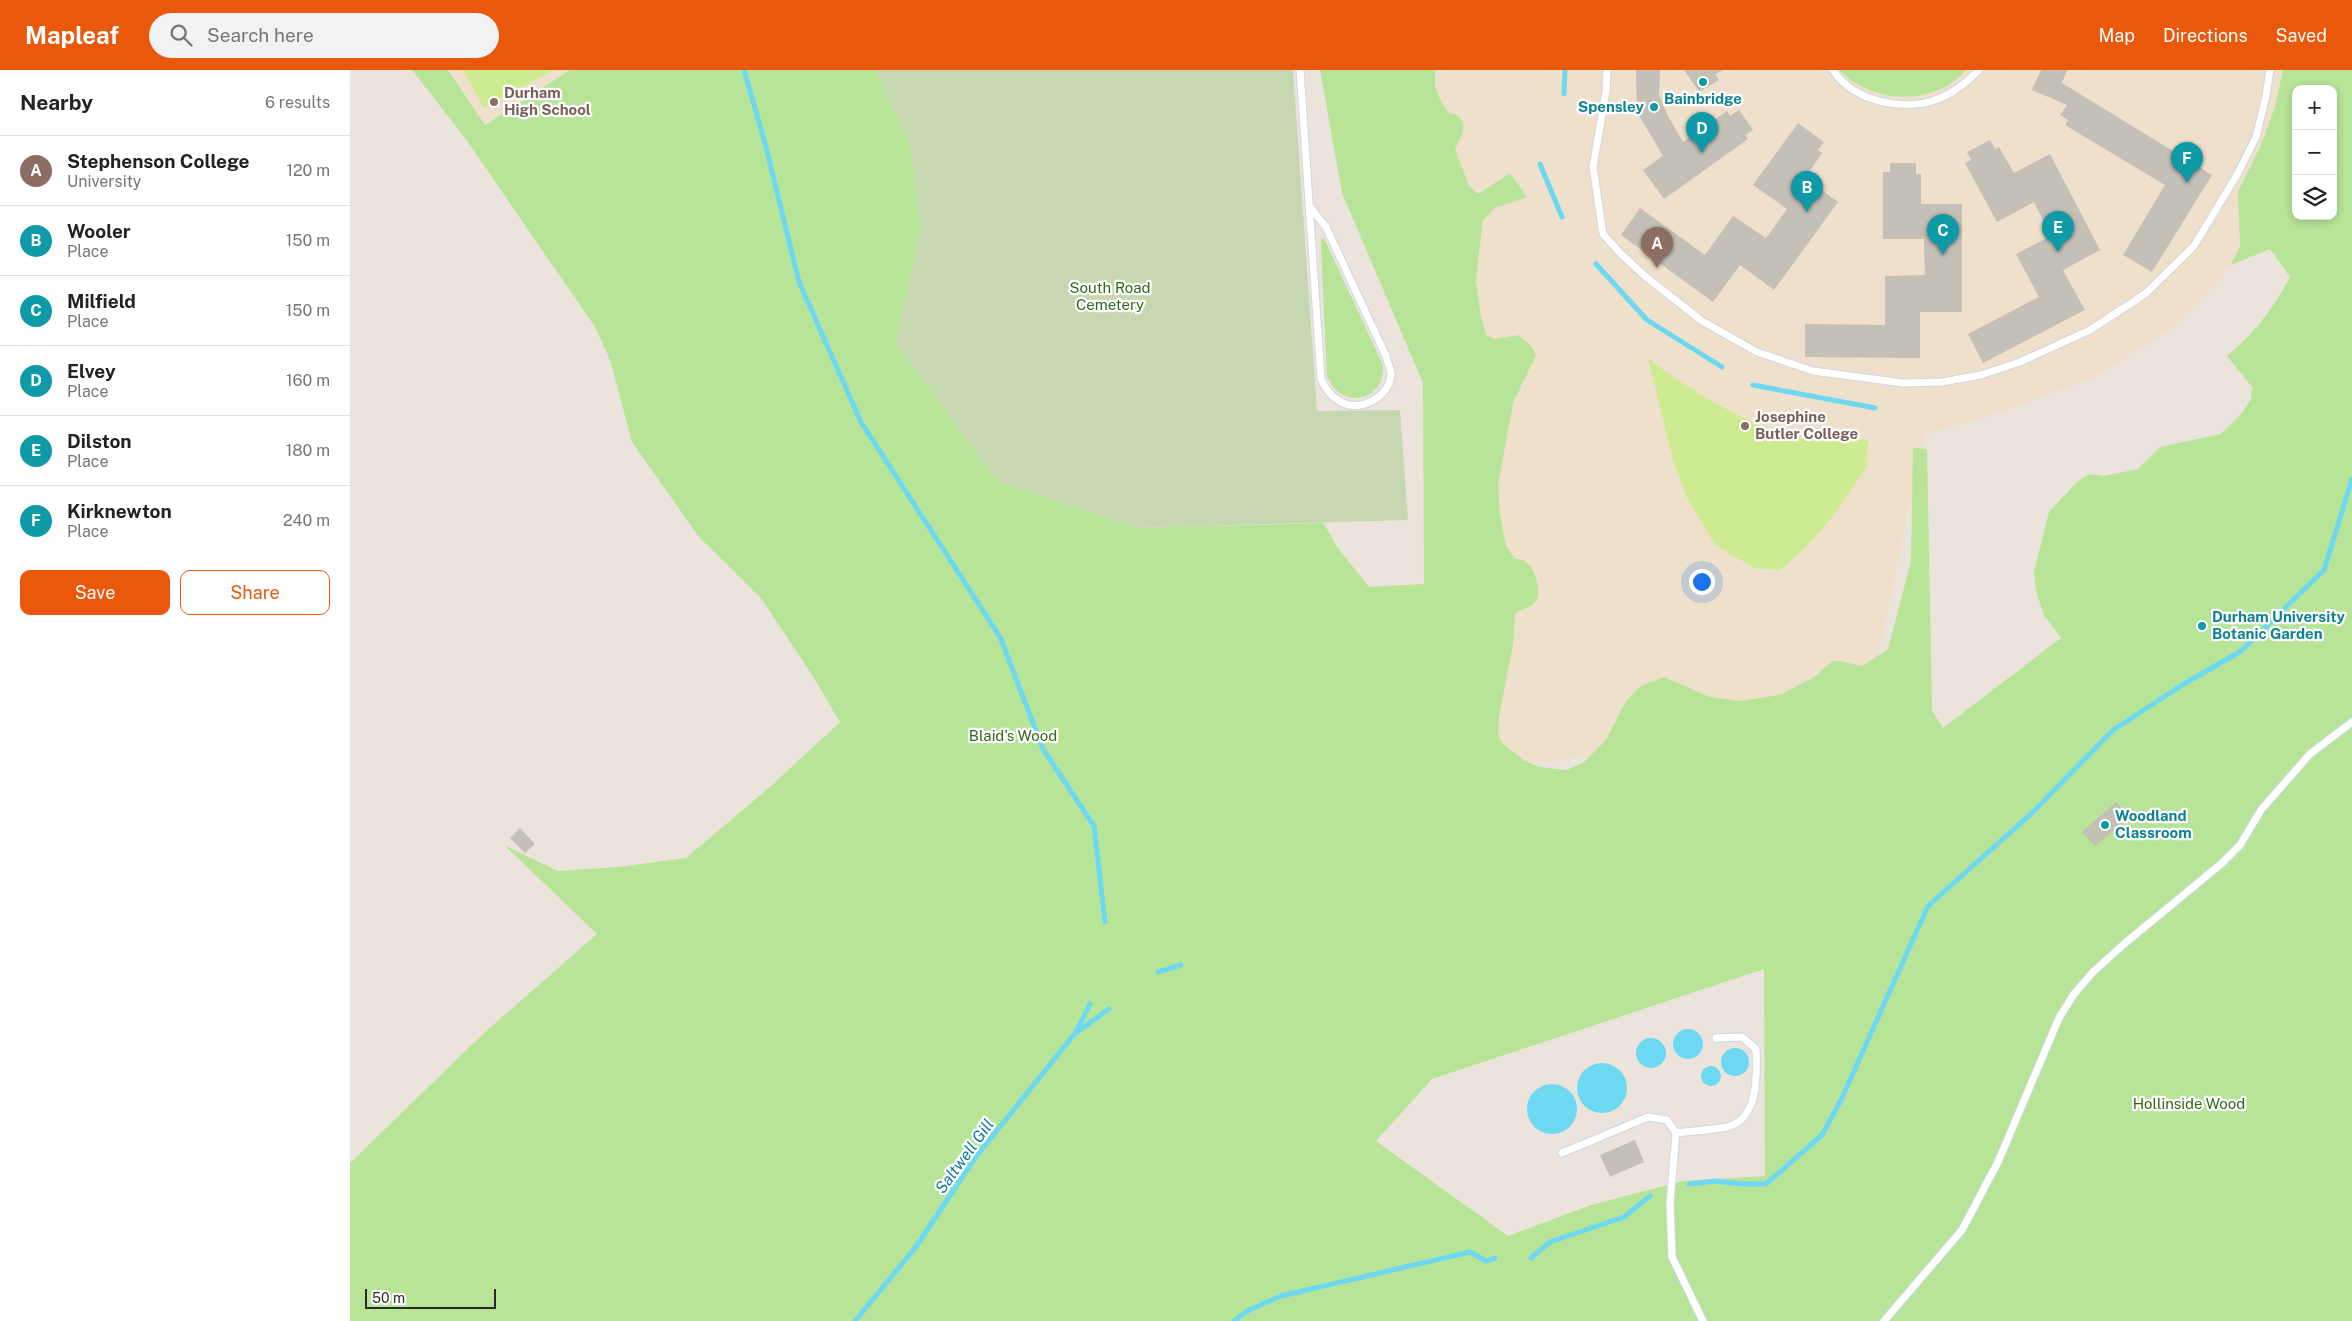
<!DOCTYPE html>
<meta charset="utf-8">
<style>
body{margin:0;font-family:"Public Sans",sans-serif;background:#f2f2f2;color:#222}
.controls{position:absolute;right:15px;top:15px;display:grid;overflow:hidden;border-radius:10px;box-shadow:0 2px 8px #0003}
.controls button{width:45px;height:45px;display:grid;place-items:center;padding:0;border:0;border-bottom:1px solid #e0e0e0;background:#fff;color:#222;font:25px sans-serif}
.scale{position:absolute;left:15px;bottom:12px;width:131px;box-sizing:border-box;padding-left:5px;border:2px solid #2a2a2a;border-top:0;font-size:14px;line-height:18px;white-space:nowrap;color:#2a2a2a;-webkit-text-stroke:4px #fff;paint-order:stroke}
.you{position:absolute;left:1351px;top:511px;width:18px;height:18px;margin:-12px;border:4px solid #fff;border-radius:50%;background:#1a73e8;box-shadow:0 0 0 8px #1a73e833}
.badge{display:grid;place-items:center;width:32px;height:32px;border-radius:50%;background:#ea580c;color:#fff;font-size:16px;font-weight:700}
.pin{position:absolute;translate:-50% -41px;filter:drop-shadow(0 1px 2px #0008)}
.pin::after{content:'';position:absolute;top:26px;width:18px;height:15px;background:inherit;clip-path:polygon(0 0,100% 0,50% 100%)}
.list{margin:0;padding:0;list-style:none}
h2{display:flex;justify-content:space-between;align-items:center;height:65px;margin:0;padding:0 20px;font-size:21px}
h2 small{font-size:16px;font-weight:400;color:#767676}
.list li{display:grid;grid-template-columns:32px 1fr auto;gap:15px;align-items:center;box-sizing:border-box;height:70px;padding:0 20px;border-top:1px solid #e0e0e0}
.list b{display:block;font-size:19px;white-space:nowrap}
.list p{margin:0;font-size:16px;white-space:nowrap;color:#767676}
.list em{font-size:16px;font-style:normal;color:#767676}
.actions{display:flex;gap:10px;padding:15px 20px}
.actions a{flex:1;padding:11px 0;border:1px solid #ea580c;border-radius:10px;text-align:center;font-size:18px;color:#ea580c}
.actions .main{background:#ea580c;color:#fff}
.icon{flex:none;width:28px;height:28px;fill:none;stroke:currentColor;stroke-width:2;stroke-linecap:round;stroke-linejoin:round}
.map{position:relative;flex:none;width:2002px;height:1251px;overflow:hidden}
header{display:flex;align-items:center;gap:30px;box-sizing:border-box;height:70px;padding:0 25px;background:#ea580c;color:#fff}
header strong{font-size:24px}
nav{display:flex;gap:28px;margin-inline-start:auto;font-size:18px}
.search{width:350px;height:45px;background:#f2f2f2;display:flex;align-items:center;gap:12px;box-sizing:border-box;padding:0 18px;border-radius:28px;color:#767676;font-size:19px}
main{display:flex}
aside{flex:1;background:#fff}
.map>svg:first-child{display:block}
.education{fill:#eee0cb}
.green{fill:#b7e497;fill-rule:evenodd}
.cemetery{fill:#c7d7b2}
.pitch{fill:#cdec92}
.water{fill:#6cd8f1}
.lines{fill:none;stroke-linecap:round;stroke-linejoin:round}
.stream{stroke:#6cd8f1;stroke-width:5}
.building{fill:#c4bfb7}
.lane-casing{stroke:#d1d6e3;stroke-width:9}
.lane{stroke:#fff;stroke-width:7}
.culture-dot{fill:#0f9aa8;stroke:#fff;stroke-width:2}
.education-dot{fill:#8d6e63;stroke:#fff;stroke-width:2}
.labels{text-anchor:middle;stroke-width:4.5;stroke-linejoin:round;paint-order:stroke}
.education-label{font-size:15px;font-weight:bold;fill:#785e54;stroke:#fff;text-anchor:start}
.culture-label{font-size:15px;font-weight:bold;fill:#0d838f;stroke:#fff;text-anchor:start}
.park-label{font-size:15px;fill:#2f6918;stroke:#fff}
.water-label{font-size:16px;font-style:italic;fill:#0b769d;stroke:#fff}
</style>
<header>
<strong>Mapleaf</strong>
<div class="search"><svg class="icon" aria-label="search" viewBox="0 0 24 24"><circle cx="10" cy="10" r="6"/><path d="M15 15l6 6"/></svg>Search here</div>
<nav><a>Map</a><a>Directions</a><a>Saved</a></nav>
</header>
<main>
<aside>
<h2>Nearby<small>6 results</small></h2>
<ul class="list">
<li><span class="badge" style="background:#8d6e63">A</span><div><b>Stephenson College</b><p>University</p></div><em>120 m</em></li>
<li><span class="badge" style="background:#0f9aa8">B</span><div><b>Wooler</b><p>Place</p></div><em>150 m</em></li>
<li><span class="badge" style="background:#0f9aa8">C</span><div><b>Milfield</b><p>Place</p></div><em>150 m</em></li>
<li><span class="badge" style="background:#0f9aa8">D</span><div><b>Elvey</b><p>Place</p></div><em>160 m</em></li>
<li><span class="badge" style="background:#0f9aa8">E</span><div><b>Dilston</b><p>Place</p></div><em>180 m</em></li>
<li><span class="badge" style="background:#0f9aa8">F</span><div><b>Kirknewton</b><p>Place</p></div><em>240 m</em></li>
</ul>
<div class="actions"><a class="main">Save</a><a>Share</a></div>
</aside>
<div class="map">
<svg width="2002" height="1251" viewBox="0 0 2002 1251">
<rect width="100%" height="100%" fill="#ece4dc"/>
<g class="education">
<polygon points="98,0 220,0 135,55"/>
<polygon points="1053,0 1933,0 1925,37 1911,75 1888,122 1890,176 1881,195 1857,225 1827,255 1741,309 1636,347 1574,365 1516,648 1143,699"/>
</g>
<g class="green">
<path d="M 62,0 L 98,0 L 135,55 L 220,0 L 525,0 L 560,73 L 571,159 L 546,273 L 788,458 L 973,453 L 988,478 L 1019,517 L 1074,514 L 1073,313 L 992,123 L 970,0 L 1086,0 C 1082,16 1089,29 1098,42 C 1122,48 1113,63 1105,79 L 1119,116 L 1128,124 L 1160,103 L 1177,127 L 1145,138 L 1133,150 L 1126,210 L 1130,242 L 1136,265 L 1144,269 L 1169,265 L 1182,277 L 1186,285 L 1163,333 L 1148,415 L 1150,445 L 1156,476 L 1165,489 C 1169,489 1173,489 1176,492 C 1185,498 1193,524 1185,532 C 1180,539 1171,538 1165,544 L 1163,574 L 1149,647 L 1148,664 L 1152,673 L 1175,691 L 1190,697 L 1217,700 L 1234,692 L 1256,670 L 1276,631 L 1291,616 L 1314,607 L 1360,627 L 1389,631 L 1430,625 L 1466,606 L 1482,591 L 1490,591 L 1512,596 L 1538,579 L 1561,491 L 1563,378 L 1577,379 L 1582,640 L 1593,658 L 1711,568 L 1694,545 L 1686,521 L 1684,502 L 1699,442 L 1728,411 L 1739,404 L 1754,406 L 1788,399 L 1810,377 L 1871,364 L 1893,342 L 1901,329 L 1902,317 L 1877,286 C 1904,264 1924,238 1940,207 L 1920,179 L 1881,195 L 1890,176 L 1888,122 L 1911,75 L 1925,37 L 1933,0 L 2002,0 L 2002,1251 L 0,1251 L 0,1093 L 134,963 L 247,864 L 154,775 L 208,801 L 268,797 L 336,788 L 421,716 L 490,652 L 461,603 L 411,528 L 349,467 L 282,372 L 260,290 L 245,257 L 115,68 ZM 1946,19 L 1983,19 L 1983,146 L 1946,146 ZM 1414,899 L 1415,1106 L 1333,1111 L 1241,1135 L 1158,1166 L 1026,1071 L 1082,1009 Z"/>
<path d="M 1489,0 L 1616,0 C 1583,37 1523,34 1489,0 Z"/>
<path d="M 974,168 L 1033,295 C 1035,332 991,341 977,306 L 971,176 L 971,170 Z"/>
</g>
<polygon class="cemetery" points="525,0 943,0 967,341 1050,340 1058,450 788,458 647,411 546,273 571,159 560,73"/>
<g class="pitch">
<polygon points="113,0 204,0 134,38"/>
<path d="M 1298,288 C 1336,319 1415,366 1464,371 C 1482,373 1501,370 1518,369 L 1516,398 L 1481,449 L 1450,483 L 1430,500 L 1404,498 L 1365,475 L 1336,426 L 1323,390 Z"/>
</g>
<g class="water">
<circle cx="1338" cy="974" r="15"/>
<circle cx="1301" cy="983" r="15"/>
<circle cx="1385" cy="992" r="14"/>
<circle cx="1252" cy="1018" r="25"/>
<circle cx="1361" cy="1006" r="10"/>
<circle cx="1202" cy="1039" r="25"/>
</g>
<g class="lines">
<g class="stream">
<polyline points="394,0 415,73 449,212 511,352 650,567 693,679 744,756 755,852"/>
<polyline points="1214,24 1215,0"/>
<polyline points="1190,94 1212,147"/>
<polyline points="1246,194 1297,250 1372,297"/>
<polyline points="1403,315 1525,338"/>
<polyline points="808,902 831,895"/>
<polyline points="727,962 759,939"/>
<polyline points="1339,1114 1366,1111 1391,1114 1416,1114 1472,1065 1491,1030 1578,836 1683,742 1763,660 1829,617 1891,581 1974,500 2002,409"/>
<polyline points="1181,1188 1200,1172 1274,1147 1300,1126"/>
<polyline points="505,1251 565,1178 625,1088 726,962 740,934"/>
<polyline points="884,1251 899,1240 931,1226 1120,1182 1136,1191 1145,1188"/>
</g>
</g>
<g class="building">
<polygon points="1286,0 1310,0 1309,25 1318,46 1333,72 1377,41 1380,46 1389,40 1403,60 1395,65 1398,69 1314,129 1293,100 1313,86 1287,42"/>
<polygon points="1334,0 1374,0 1365,4 1369,10 1349,22"/>
<polygon points="1691,0 1717,0 1712,13 1862,105 1802,202 1773,185 1815,115 1715,55 1718,50 1710,45 1717,35 1682,20"/>
<polygon points="1448,53 1474,72 1468,80 1472,83 1455,108 1488,132 1424,220 1390,195 1363,232 1271,165 1290,138 1355,185 1383,146 1416,168 1437,139 1403,115"/>
<polygon points="1640,70 1645,79 1649,77 1664,103 1700,84 1750,180 1713,200 1735,240 1633,293 1618,264 1689,227 1666,184 1701,166 1684,132 1647,152 1615,93 1621,90 1617,82"/>
<polygon points="1540,93 1566,93 1566,104 1571,104 1571,134 1612,134 1612,242 1570,242 1570,288 1455,287 1455,254 1535,255 1535,206 1575,205 1574,169 1533,169 1533,102 1540,102"/>
<polygon points="1766,732 1779,748 1745,776 1732,762"/>
<polygon points="170,758 185,774 175,783 160,768"/>
<polygon points="1285,1070 1294,1092 1260,1107 1250,1085"/>
</g>
<g class="lines">
<g class="lane-casing">
<g id="lane">
<path d="M 950,0 L 971,309 C 976,319 981,327 991,332 C 1010,343 1039,327 1041,305 C 1041,299 1037,292 1036,286 L 976,157 L 960,137"/>
<polyline points="1257,0 1256,21 1243,97 1253,164 1271,184 1296,207 1352,251 1407,282 1463,301 1553,313 1592,312 1631,305 1670,292 1740,260 1795,224 1844,176 1888,103 1906,67 1916,26 1920,0"/>
<path d="M 1483,0 C 1503,32 1555,42 1588,29 C 1604,23 1617,12 1629,0"/>
<polyline points="1212,1083 1298,1047 1317,1050 1326,1063"/>
<path d="M 1353,1251 L 1322,1187 L 1320,1133 L 1326,1063 C 1343,1061 1361,1060 1377,1057 C 1409,1049 1407,1005 1406,979 L 1392,967 L 1366,968"/>
<polyline points="1534,1251 1612,1160 1648,1092 1709,948 1724,924 1743,902 1774,874 1871,794 1890,775 1911,740 1960,684 2002,652"/>
</g>
</g>
<use href="#lane" class="lane"/>
</g>
<g class="culture-dot">
<circle cx="1353" cy="12" r="5"/>
<circle cx="1304" cy="37" r="5"/>
<circle cx="1852" cy="556" r="5"/>
<circle cx="1755" cy="755" r="5"/>
</g>
<g class="education-dot">
<circle cx="144" cy="32" r="5"/>
<circle cx="1395" cy="356" r="5"/>
</g>
<g class="labels">
<g class="education-label">
<text x="154" y="28">Durham<tspan x="154" dy="17">High School</tspan></text>
<text x="1405" y="352">Josephine<tspan x="1405" dy="17">Butler College</tspan></text>
</g>
<g class="culture-label">
<text x="1353" y="34" text-anchor="middle">Bainbridge</text>
<text x="1294" y="42" text-anchor="end">Spensley</text>
<text x="1862" y="552">Durham University<tspan x="1862" dy="17">Botanic Garden</tspan></text>
<text x="1765" y="751">Woodland<tspan x="1765" dy="17">Classroom</tspan></text>
</g>
<g class="park-label">
<text x="760" y="223">South Road<tspan x="760" dy="17">Cemetery</tspan></text>
<text x="663" y="671">Blaid's Wood</text>
<text x="1839" y="1039">Hollinside Wood</text>
</g>
<g class="water-label">
<text transform="translate(614 1086) rotate(-54)" y="6">Saltwell Gill</text>
</g>
</g>
</svg>
<div class="controls">
<button>+</button>
<button>−</button>
<button><svg class="icon" aria-label="layers" viewBox="0 0 24 24"><path d="M12 4l9 5-9 5-9-5zM3 14l9 5 9-5"/></svg></button>
</div>
<div class="scale">50 m</div>
<div class="you"></div>
<div class="pin badge" style="left:1307px;top:198px;background:#8d6e63">A</div>
<div class="pin badge" style="left:1457px;top:142px;background:#0f9aa8">B</div>
<div class="pin badge" style="left:1593px;top:185px;background:#0f9aa8">C</div>
<div class="pin badge" style="left:1352px;top:83px;background:#0f9aa8">D</div>
<div class="pin badge" style="left:1708px;top:182px;background:#0f9aa8">E</div>
<div class="pin badge" style="left:1837px;top:113px;background:#0f9aa8">F</div>
</div>
</main>
